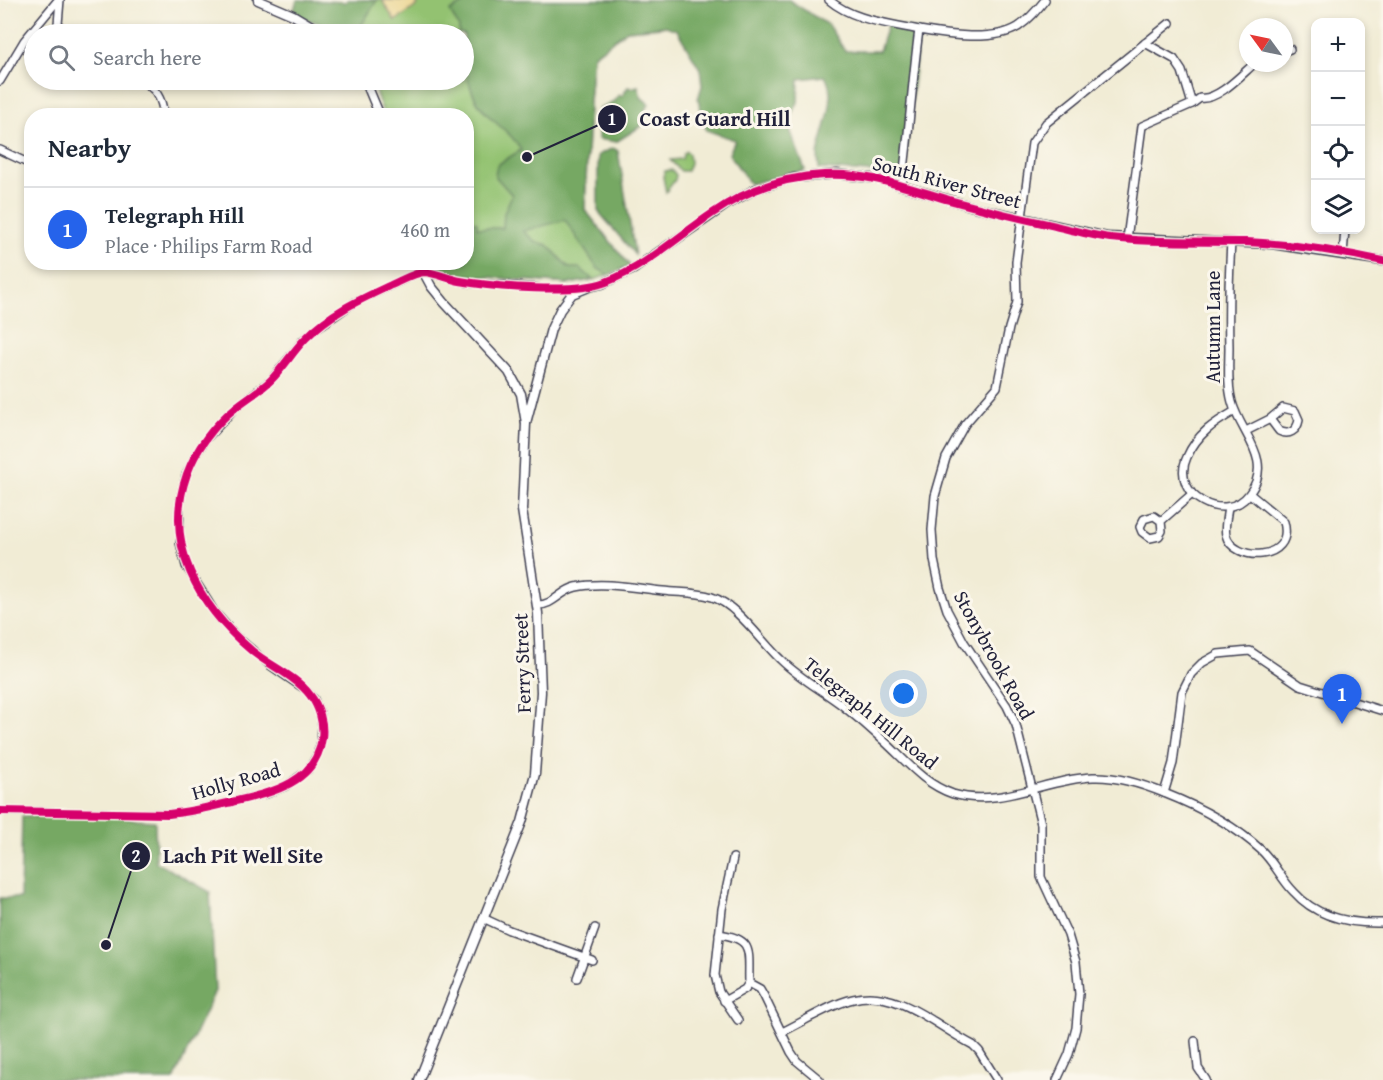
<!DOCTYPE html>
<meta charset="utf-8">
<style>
body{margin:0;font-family:"Gentium Book Plus",serif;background:#f2f2f3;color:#1f2937}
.controls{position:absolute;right:18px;top:18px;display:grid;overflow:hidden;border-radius:12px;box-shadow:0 3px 9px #0003}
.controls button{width:54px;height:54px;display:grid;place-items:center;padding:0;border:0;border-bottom:2px solid #e0e1e3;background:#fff;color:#1f2937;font:30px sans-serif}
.compass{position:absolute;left:1239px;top:18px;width:54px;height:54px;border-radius:50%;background:#fff;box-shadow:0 3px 9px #0003;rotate:303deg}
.you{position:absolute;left:904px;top:694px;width:21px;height:21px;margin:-15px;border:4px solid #fff;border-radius:50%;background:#1a73e8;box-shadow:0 0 0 9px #1a73e833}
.badge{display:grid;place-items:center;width:39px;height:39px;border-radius:50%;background:#2563eb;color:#fff;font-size:20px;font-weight:700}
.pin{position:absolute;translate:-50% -50px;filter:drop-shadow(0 2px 3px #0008)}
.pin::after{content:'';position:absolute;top:32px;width:21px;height:18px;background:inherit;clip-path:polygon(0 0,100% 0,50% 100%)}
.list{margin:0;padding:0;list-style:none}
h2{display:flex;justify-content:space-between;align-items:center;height:78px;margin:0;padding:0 24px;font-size:26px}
h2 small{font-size:20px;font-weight:400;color:#747a83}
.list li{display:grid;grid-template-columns:39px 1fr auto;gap:18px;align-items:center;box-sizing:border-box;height:84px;padding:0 24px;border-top:2px solid #e0e1e3}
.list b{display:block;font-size:22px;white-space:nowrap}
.list p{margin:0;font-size:20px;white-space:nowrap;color:#747a83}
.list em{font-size:20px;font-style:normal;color:#747a83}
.icon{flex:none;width:33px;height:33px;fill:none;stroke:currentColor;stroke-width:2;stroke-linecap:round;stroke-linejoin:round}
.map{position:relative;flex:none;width:1383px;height:1080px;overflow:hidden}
.search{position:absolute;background:#fff;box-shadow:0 3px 9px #0003;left:24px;top:24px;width:450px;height:66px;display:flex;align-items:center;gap:15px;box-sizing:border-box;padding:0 21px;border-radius:33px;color:#747a83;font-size:22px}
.panel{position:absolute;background:#fff;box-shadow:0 3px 9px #0003;left:24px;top:108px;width:450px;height:162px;border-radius:24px}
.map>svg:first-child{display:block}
.green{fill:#93c271;stroke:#5a7256;stroke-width:1.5}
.forest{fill:#76a863;stroke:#4c654f;stroke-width:1.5}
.sand{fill:#eeda9e;stroke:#887e6c;stroke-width:1.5}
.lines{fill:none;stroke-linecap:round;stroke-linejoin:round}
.minor-casing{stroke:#414052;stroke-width:10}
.tertiary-casing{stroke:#414052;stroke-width:11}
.minor{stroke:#fff;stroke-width:7}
.tertiary{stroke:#fff;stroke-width:8}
.cycleway-casing{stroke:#fbf7ec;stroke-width:11}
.cycleway{stroke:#d6006c;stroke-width:8}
.labels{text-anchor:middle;stroke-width:6;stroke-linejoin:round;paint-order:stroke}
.street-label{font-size:20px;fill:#22223b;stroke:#fbf7ec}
.leader{fill:none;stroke:#22223b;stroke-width:2}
.callout-dot{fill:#22223b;stroke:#fbf7ec;stroke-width:2}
.mark-label{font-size:18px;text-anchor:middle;font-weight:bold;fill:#fff}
.callout-label{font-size:21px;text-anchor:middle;font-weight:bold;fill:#22223b;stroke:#fbf7ec;stroke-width:6;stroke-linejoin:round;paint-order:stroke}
</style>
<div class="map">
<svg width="1383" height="1080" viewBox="0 0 1383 1080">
<rect width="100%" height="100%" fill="#fbf7ec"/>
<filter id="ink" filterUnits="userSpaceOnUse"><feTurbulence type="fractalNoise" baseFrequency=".0167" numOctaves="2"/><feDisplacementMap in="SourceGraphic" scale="12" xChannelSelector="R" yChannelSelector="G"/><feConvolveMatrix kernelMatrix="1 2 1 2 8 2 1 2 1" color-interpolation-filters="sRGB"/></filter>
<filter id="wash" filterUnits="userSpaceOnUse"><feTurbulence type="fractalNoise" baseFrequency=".008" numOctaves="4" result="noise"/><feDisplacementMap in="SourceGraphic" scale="24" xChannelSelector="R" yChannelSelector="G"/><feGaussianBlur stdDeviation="1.35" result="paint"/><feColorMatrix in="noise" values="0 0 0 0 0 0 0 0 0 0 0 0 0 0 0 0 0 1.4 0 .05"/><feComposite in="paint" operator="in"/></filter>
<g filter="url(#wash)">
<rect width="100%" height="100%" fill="#f1ecd5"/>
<g class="green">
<polygon points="363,0 749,0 662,27 627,30 593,56 589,101 585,210 630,266 597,279 568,284 449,273 427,263 466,262 466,116 384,115 371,80 464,80 464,34 350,34 348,31"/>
<polygon points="686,151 689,154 690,163 687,171 681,171 670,160 682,159 683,154"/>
<polygon points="672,170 676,175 675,180 666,192 663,177 665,171"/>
</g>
<g class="forest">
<polygon points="297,0 346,2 347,0 377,0 356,34 301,18 294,9"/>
<path d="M 470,0 L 789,0 L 828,25 L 845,51 L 879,51 L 888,23 L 919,30 L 904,173 L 898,178 L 869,172 L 819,169 C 819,163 817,156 819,150 C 824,126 838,100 825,76 L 799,79 L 798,102 L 791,117 L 789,127 L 805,170 L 750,184 L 729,154 L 735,140 L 706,130 L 698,99 L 702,86 L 700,69 L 677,30 L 666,26 L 627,30 L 593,56 L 589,101 L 585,210 L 630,266 L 608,275 L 597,268 L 565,220 L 523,231 L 536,242 L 548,245 L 569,268 L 580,268 L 593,280 L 568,284 L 465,275 L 449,273 L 427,263 L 466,262 L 467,204 L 467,221 L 477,222 L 477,228 L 503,228 L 504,213 L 512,195 L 495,176 L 497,165 L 521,150 C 510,130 492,123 480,106 C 465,84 464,60 464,34 L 459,34 L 459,28 L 450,11 Z"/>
<polygon points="638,86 641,97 649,104 644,113 643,125 616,142 598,139 599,109 614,101 619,95 622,96 628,87 631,88"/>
<polygon points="613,148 618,151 635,255 598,211 598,155"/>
<polygon points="119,815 137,820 155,821 156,862 210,892 215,991 174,1080 0,1080 0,898 20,898 22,816"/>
</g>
<polygon class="sand" points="385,0 414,0 418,5 395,21 383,2"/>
</g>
<g filter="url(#ink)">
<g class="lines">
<g class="minor-casing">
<g id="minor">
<polyline points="60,0 58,24 62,34"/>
<path d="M 829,0 C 854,21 889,23 919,30"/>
<polyline points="1145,43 1174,59 1182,71 1192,104"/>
<polyline points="1284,51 1290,49"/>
<path d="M 140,80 C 156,88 162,98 164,116"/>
<polyline points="0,81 24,41 58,0"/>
<polyline points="0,150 32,165"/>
<path d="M 902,186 C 909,134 912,82 919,30 C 947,35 993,42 1018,27 C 1029,20 1037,10 1045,0"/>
<path d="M 1127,239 L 1142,126 L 1192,104 L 1200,98 C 1218,101 1243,73 1255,63"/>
<path d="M 1231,242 C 1229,277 1228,312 1229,347 C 1229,365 1227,384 1232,402 C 1240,433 1275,460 1249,494 C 1226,525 1169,496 1187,457 C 1197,434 1214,423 1235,411"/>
<polyline points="1343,254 1345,230"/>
<path d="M 1246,431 L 1270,419 L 1279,431 C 1289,436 1297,431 1299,420 L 1295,411 L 1283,408 L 1270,419"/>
<path d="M 1228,507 C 1227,516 1224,527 1226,535 C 1233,563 1295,562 1284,522 L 1250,494"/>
<polyline points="1161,521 1162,531 1159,536 1150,538 1142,532 1140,527 1144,519 1154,516 1161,521 1192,494"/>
<path d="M 537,605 C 553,606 561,590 576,587 C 604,581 635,588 663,591 C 679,593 697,592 712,597 C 736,604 762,642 780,659 C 799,678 822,690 843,706 C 857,717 871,729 884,741 C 906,761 924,784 953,794 C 1001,808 1045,779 1093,777 C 1117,776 1142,784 1164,793 C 1197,806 1234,825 1261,850 C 1274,862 1281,879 1294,892 C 1317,918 1350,924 1383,923"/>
<polyline points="1164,793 1173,763 1182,692 1191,674 1202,663 1218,654 1250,651 1300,685 1383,711"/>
<polyline points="0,811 169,814 192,811 266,794 286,786 308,770 317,755 321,742 322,726 320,713 314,699 306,690 271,666 236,636 214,611 186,566 180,543 180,500 186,475 195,456 206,439 235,408 271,380 303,340 317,328 355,302 422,271 468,283 541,288 583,288"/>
<polyline points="733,858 722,909 715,975 719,992 738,1020"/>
<polyline points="483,918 509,930 592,960"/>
<path d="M 719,934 C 755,939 748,952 749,983 L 760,989 L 764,996 L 791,1052 L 797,1061 L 820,1080"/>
<polyline points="577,978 595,928"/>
<polyline points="724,1001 745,989 749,983"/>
<path d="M 782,1032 C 803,1022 831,1004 853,999 C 898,988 936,1026 973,1045 L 979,1051 L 997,1080"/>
<polyline points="1195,1041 1198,1068 1206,1080"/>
<polyline points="1057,1080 1069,1054 1076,1028 1079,994 1076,962 1068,935 1041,877 1041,824 1016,725 1007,706 964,642 947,610 940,588 934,560 932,530 935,496 946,458 965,424 997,387 1009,328 1017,302 1016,262 1032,143 1046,123 1170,23"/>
</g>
</g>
<g class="tertiary-casing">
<g id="tertiary">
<polyline points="258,0 293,15 325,34"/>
<polyline points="365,80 380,116"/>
<polyline points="418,262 431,286 444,302 509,372 521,394 526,423 522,510 538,613 541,692 535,774 522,822 419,1080"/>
<polyline points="526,423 551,329 560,310 572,294 589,287 602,284 634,269 729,203 756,189 793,178 837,174 879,179 974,207 1108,237 1271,244 1383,261"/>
</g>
</g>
<use href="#minor" class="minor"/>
<use href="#tertiary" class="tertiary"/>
<g class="cycleway-casing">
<path id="cycleway" d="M 0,811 L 169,814 C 191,812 211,807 232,802 C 270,793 316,784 322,738 C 324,723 319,706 310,695 C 296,676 270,666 252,651 C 199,606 162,544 187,474 C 196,449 214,425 235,408 C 247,398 260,391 271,380 C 284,367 293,351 306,338 C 330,313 361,299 391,285 C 401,281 415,272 425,272 C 436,273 449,279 460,281 C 494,287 576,294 606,282 C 647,266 677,237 713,213 C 746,190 784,177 824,175 C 868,172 908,188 949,200 C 982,209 1014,217 1047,224 C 1068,229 1089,235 1110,238 C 1155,243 1201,241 1247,242 C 1292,244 1339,251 1383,261"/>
</g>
<use href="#cycleway" class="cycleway"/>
</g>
</g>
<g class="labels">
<g class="street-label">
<text transform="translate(947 182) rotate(15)" y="7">South River Street</text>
<text transform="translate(1213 327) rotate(-90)" y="7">Autumn Lane</text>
<text transform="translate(994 655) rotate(61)" y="7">Stonybrook Road</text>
<text transform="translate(522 663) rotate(-92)" y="7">Ferry Street</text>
<text transform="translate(871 713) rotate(39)" y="7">Telegraph Hill Road</text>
<text transform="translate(236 781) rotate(-16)" y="7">Holly Road</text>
</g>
</g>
<path class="leader" d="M527 157L612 119M106 945L136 856"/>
<g class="callout-dot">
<circle cx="527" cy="157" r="6"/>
<circle cx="106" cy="945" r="6"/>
<circle cx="612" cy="119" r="15"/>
<circle cx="136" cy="856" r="15"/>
</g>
<g class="mark-label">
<text x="612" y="125">1</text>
<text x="136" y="862">2</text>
</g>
<g class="callout-label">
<text x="715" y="126">Coast Guard Hill</text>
<text x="243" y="863">Lach Pit Well Site</text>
</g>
</svg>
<div class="controls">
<button>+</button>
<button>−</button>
<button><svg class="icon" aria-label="locate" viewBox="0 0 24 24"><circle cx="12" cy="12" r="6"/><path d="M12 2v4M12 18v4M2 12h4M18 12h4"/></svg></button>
<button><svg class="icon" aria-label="layers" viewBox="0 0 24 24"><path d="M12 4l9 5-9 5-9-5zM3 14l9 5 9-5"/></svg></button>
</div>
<svg class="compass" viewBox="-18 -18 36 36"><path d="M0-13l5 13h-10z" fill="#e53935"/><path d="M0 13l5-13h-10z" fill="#747a83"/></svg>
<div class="you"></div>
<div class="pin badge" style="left:1342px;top:724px">1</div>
<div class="search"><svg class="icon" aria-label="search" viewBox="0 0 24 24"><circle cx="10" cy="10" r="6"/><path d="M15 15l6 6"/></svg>Search here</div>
<section class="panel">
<h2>Nearby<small></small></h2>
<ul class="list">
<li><span class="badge">1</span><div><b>Telegraph Hill</b><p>Place · Philips Farm Road</p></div><em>460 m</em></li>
</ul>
</section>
</div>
